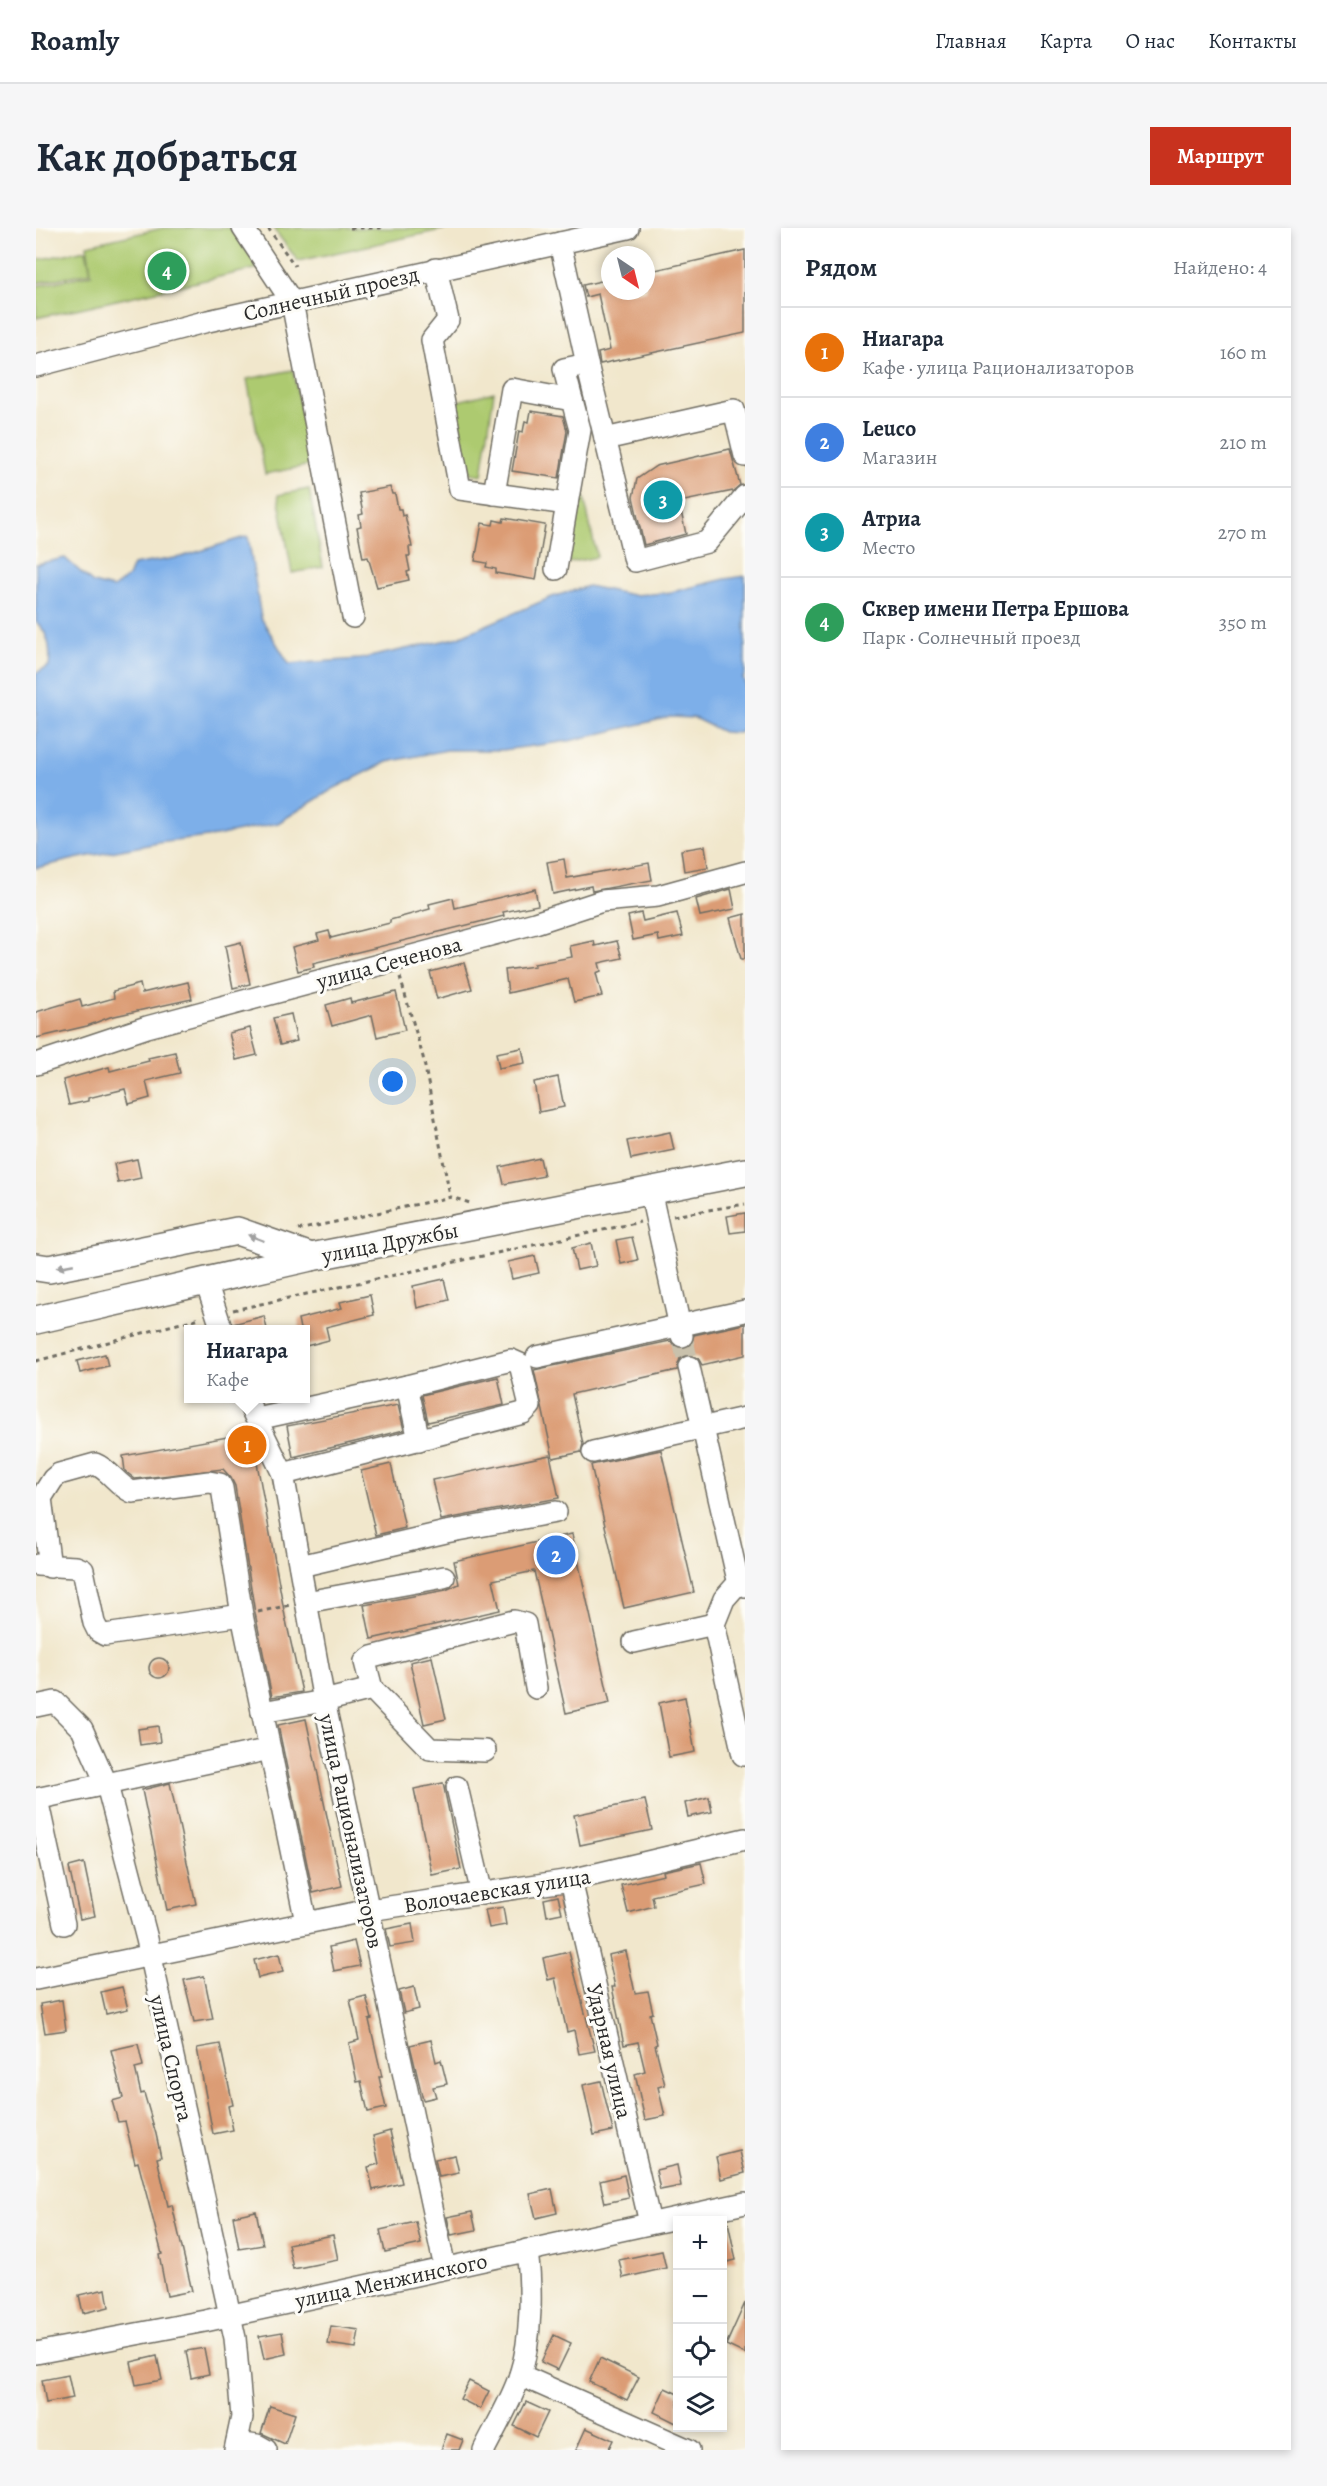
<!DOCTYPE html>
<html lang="ru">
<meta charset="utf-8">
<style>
body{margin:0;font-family:Alegreya,serif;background:#f6f6f7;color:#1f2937}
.controls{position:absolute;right:18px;bottom:18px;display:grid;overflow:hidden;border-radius:0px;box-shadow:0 3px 9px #0003}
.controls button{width:54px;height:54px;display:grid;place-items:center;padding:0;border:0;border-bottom:2px solid #e0e1e3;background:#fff;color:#1f2937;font:30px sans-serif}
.compass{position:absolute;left:565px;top:18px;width:54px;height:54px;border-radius:50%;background:#fff;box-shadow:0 3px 9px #0003;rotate:145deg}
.you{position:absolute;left:357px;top:854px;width:21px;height:21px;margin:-15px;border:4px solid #fff;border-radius:50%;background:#1a73e8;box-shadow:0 0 0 9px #1a73e833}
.badge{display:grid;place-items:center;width:39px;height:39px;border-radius:50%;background:#c8321e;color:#fff;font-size:20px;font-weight:700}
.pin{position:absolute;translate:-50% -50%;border:3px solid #fff;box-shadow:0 2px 6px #0006}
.popup{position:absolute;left:148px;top:1097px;width:126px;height:78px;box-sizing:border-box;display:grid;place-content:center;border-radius:0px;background:#fff;filter:drop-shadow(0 2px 4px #0005);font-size:20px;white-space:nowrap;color:#747a83}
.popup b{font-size:22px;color:#1f2937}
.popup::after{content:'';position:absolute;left:50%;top:100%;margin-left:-12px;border:12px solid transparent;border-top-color:#fff}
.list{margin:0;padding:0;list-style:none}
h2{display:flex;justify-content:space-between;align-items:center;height:78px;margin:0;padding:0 24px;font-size:26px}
h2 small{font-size:20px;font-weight:400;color:#747a83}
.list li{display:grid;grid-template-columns:39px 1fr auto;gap:18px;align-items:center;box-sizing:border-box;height:90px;padding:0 24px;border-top:2px solid #e0e1e3}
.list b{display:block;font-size:22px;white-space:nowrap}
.list p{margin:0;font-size:20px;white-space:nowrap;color:#747a83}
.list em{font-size:20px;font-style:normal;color:#747a83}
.icon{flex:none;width:33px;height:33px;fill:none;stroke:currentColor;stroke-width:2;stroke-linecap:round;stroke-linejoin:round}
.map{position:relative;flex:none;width:709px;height:2222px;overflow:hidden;border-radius:0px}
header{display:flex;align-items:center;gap:36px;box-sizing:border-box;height:84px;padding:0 30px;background:#fff;border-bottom:2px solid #e0e1e3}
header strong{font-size:28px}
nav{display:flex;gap:33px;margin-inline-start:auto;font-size:21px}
.intro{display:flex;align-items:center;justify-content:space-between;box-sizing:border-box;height:144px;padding:0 36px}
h1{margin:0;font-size:42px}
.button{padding:15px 27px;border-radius:0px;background:#c8321e;color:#fff;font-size:21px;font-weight:700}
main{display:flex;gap:36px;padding:0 36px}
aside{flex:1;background:#fff;border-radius:0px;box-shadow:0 3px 9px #0003}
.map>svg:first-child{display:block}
.green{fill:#adca70;stroke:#6c7a4e;stroke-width:1.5}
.water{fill:#7dafe9;stroke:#546d8a;stroke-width:1.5}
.building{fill:#db9c74}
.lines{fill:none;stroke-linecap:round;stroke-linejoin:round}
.minor-tunnel{stroke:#c9c1ac;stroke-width:21;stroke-dasharray:21 10;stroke-linecap:butt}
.minor-casing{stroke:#706d63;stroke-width:24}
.major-casing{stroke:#706d63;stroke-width:30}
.path{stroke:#706d63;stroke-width:3;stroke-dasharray:4.5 4.5;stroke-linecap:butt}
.minor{stroke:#fff;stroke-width:21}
.major{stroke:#fff;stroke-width:27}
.oneway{fill:#a0a0a0}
.labels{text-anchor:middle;stroke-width:6;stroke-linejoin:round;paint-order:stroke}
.street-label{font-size:22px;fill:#2b2b2b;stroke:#fdfcf7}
</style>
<header>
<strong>Roamly</strong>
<nav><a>Главная</a><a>Карта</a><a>О нас</a><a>Контакты</a></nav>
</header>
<div class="intro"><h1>Как добраться</h1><a class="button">Маршрут</a></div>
<main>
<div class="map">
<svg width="709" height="2222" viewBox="0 0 709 2222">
<rect width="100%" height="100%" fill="#fdfcf7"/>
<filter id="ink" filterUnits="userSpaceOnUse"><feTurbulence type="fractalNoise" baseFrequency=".0167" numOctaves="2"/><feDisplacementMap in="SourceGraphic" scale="12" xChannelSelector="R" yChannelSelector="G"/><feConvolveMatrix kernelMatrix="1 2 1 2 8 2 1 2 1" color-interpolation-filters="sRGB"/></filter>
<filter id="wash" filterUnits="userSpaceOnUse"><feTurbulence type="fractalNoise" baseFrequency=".008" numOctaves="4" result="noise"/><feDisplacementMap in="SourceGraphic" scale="24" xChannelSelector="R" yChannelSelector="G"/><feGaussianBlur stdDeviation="1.35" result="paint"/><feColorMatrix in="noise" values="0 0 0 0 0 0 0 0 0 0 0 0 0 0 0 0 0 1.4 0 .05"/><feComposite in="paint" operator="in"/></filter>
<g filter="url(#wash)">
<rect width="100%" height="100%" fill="#f1e7cc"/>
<g class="green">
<polygon points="127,0 195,0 223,40 0,90 0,58 56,46 55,44 0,55 0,32 50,22 55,44 51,17"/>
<polygon points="237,0 414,0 262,33"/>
<polygon points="257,142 275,237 229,246 211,151"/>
<polygon points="458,164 446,247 434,245 418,174"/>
<polygon points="542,242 561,329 526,336"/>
<polygon points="273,261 287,339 256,345 242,267"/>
</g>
<path class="water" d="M 212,308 L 225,390 L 253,436 L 324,431 L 420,410 L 516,369 L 552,358 L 596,367 L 632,365 L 689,351 L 709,348 L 709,445 L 707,450 L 709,456 L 709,500 L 703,505 L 687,504 L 658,490 L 634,489 L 533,513 L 467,522 L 411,522 L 351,534 L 297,561 L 242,595 L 180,608 L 122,615 L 43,630 L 0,640 L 0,445 L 13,438 C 15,422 13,405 0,394 L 0,336 L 29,330 L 57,355 L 77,360 L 92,349 L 97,337 L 145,329 Z"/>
<g id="blocks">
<g class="building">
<polygon points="709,22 709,105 564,136 562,125 574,122 562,66 550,69 547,57 574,51 574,63 610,63 610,44"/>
<polygon points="495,183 527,188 531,203 523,250 476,243 483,203 487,204 489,193 493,194"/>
<polygon points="694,221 704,257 697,263 643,274 650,306 608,317 597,269 601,251 620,238"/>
<polygon points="354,259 356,266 359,266 362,281 365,281 366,288 369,287 376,319 373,319 374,328 371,328 374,343 371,344 373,352 341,359 332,329 327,330 321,299 325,298 323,287 327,286 323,265"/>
<polygon points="468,290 509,297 500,352 460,345 460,341 450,339 451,335 439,333 446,295 457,297 458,292 467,294"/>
<polygon points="669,618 672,639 648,643 645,622"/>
<polygon points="528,631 531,650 613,635 616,652 556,663 555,658 517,666 511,634"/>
<polygon points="499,661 502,677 467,684 468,688 277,735 278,739 262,743 256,719 283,712 281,706 293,703 295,710 354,695 354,692 394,681 393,676 417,670 419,680"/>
<polygon points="695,661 699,681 664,688 660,671"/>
<polygon points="605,685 607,693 641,685 647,708 623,713 622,707 597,712 592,688"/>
<polygon points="709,686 709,731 705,731 694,690"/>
<polygon points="558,713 559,718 581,713 586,730 563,735 565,743 560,745 566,768 538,774 532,751 472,765 469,742 499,738 498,736 536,729 534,718"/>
<polygon points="205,714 214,756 197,760 189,718"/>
<polygon points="428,735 436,761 401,771 394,744"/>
<polygon points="152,754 156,771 74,789 51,798 0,810 0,784 44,771 46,779 78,770 77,763 104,756 106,765"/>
<polygon points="360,764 369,802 341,809 336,787 296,798 290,777 314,770 315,775"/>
<polygon points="255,786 261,813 244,817 237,790"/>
<polygon points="214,800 221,827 200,832 193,805"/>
<polygon points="486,820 489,835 463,840 460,825"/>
<polygon points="139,824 144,845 110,853 114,870 93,876 89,861 52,870 52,873 33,877 27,852 73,839 74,843 113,833 112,830"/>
<polygon points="522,849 528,879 503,884 498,854"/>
<polygon points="634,904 638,922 595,931 591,913"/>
<polygon points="504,930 508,948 468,956 464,939"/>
<polygon points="101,931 105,950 82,955 78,936"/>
<polygon points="709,985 709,1003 694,1005 691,988"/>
<polygon points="596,1009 602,1032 585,1036 580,1012"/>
<polygon points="555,1015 560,1038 541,1042 536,1020"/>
<polygon points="499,1028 503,1045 476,1051 472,1034"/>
<polygon points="408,1051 413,1072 381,1080 377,1058"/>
<polygon points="334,1067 338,1087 290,1099 293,1112 270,1118 270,1101 264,1101 262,1091 306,1080 304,1074"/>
<polygon points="228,1088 231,1101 198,1101 197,1096"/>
<polygon points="709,1096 709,1127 666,1137 662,1130 651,1127 644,1130 641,1142 536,1166 547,1216 545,1224 517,1230 498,1142 634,1113 642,1120 649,1120 655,1117 658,1107"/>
<polygon points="69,1126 72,1138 44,1145 41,1133"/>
<polygon points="462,1149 468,1177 392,1194 386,1167"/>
<polygon points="362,1177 368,1202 257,1229 251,1198"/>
<polygon points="213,1205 217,1213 249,1388 266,1464 236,1469 219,1385 199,1258 195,1250 187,1241 99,1251 89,1243 87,1228"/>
<polygon points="625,1222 658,1364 588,1380 555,1237"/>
<polygon points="514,1227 523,1270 405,1292 396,1252"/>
<polygon points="355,1236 369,1300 340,1307 325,1243"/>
<polygon points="536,1306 574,1475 530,1485 498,1343 457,1352 464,1382 335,1411 328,1377 410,1362 423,1356 418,1333"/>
<polygon points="396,1429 410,1491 388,1496 374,1434"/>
<circle cx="123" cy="1440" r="10"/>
<polygon points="649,1469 659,1524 633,1529 623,1475"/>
<polygon points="270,1491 306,1658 277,1665 242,1497"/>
<polygon points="122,1498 124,1514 104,1517 102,1501"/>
<polygon points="134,1555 160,1676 131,1682 106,1562"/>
<polygon points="407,1555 425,1641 396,1647 378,1561"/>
<polygon points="673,1569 676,1584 652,1589 649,1575"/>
<polygon points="609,1572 616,1602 544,1617 538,1587"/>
<polygon points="48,1635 59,1688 44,1691 33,1639"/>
<polygon points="665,1635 670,1656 616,1668 618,1678 592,1685 585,1657 628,1647 627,1643"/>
<polygon points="522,1668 526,1685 511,1688 508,1671"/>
<polygon points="467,1679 470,1697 453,1700 449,1682"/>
<polygon points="376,1696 379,1715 354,1719 350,1701"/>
<polygon points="318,1713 324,1738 298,1743 293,1719"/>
<polygon points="590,1723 599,1765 612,1763 617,1785 614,1786 621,1816 619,1817 629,1857 622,1859 629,1888 609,1892 599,1846 609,1843 602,1814 588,1817 576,1759 579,1759 572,1727"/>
<polygon points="533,1724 559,1823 543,1826 538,1802 531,1804 519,1750 512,1752 507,1730"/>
<polygon points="243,1726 247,1744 222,1750 218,1732"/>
<polygon points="168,1748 177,1791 158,1794 148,1752"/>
<polygon points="86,1759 92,1781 70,1786 65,1764"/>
<polygon points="378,1759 383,1781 368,1785 363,1763"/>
<polygon points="330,1768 336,1791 333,1792 346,1849 343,1849 350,1880 332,1884 325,1853 321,1854 313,1815 323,1812 314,1772"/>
<polygon points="26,1772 30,1802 9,1805 4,1776"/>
<polygon points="395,1812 400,1834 405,1832 411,1856 397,1859 400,1869 387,1872 374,1817"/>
<polygon points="102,1816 107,1838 99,1840 105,1866 108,1865 120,1906 125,1929 121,1930 132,1978 136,1977 156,2063 131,2068 123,2027 126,2026 102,1934 99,1935 89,1893 82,1894 76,1873 87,1870 75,1822"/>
<polygon points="184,1816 197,1877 192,1878 197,1902 177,1906 161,1820"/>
<polygon points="565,1853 577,1903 558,1907 547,1857"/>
<polygon points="354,1903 366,1955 337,1962 332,1939 343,1936 337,1908"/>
<polygon points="704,1923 709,1945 685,1951 680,1929"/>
<polygon points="419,1927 423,1945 403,1949 399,1931"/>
<polygon points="641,1937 645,1958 624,1962 620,1942"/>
<polygon points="588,1947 593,1970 569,1975 564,1953"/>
<polygon points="516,1961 521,1985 500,1990 494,1966"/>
<polygon points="220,1983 227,2017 203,2021 197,1988"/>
<polygon points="436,1984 440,2002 415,2007 411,1989"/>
<polygon points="380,1994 385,2016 349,2024 344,2002"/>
<polygon points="687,1994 692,1994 700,2032 687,2035"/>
<polygon points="297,2007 302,2032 257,2041 252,2016"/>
<polygon points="626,2023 630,2040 587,2050 583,2032"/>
<polygon points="70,2061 73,2079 47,2085 43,2067"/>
<polygon points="709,2075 709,2126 690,2117"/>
<polygon points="295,2098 323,2102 320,2120 292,2116"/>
<polygon points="246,2104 250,2126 228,2131 223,2108"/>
<polygon points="518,2107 535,2115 522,2142 505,2134"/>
<polygon points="168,2120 173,2146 155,2150 150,2123"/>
<polygon points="121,2128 126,2152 100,2157 95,2134"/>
<polygon points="564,2130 603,2149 591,2172 553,2154"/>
<polygon points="32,2147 37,2170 10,2175 6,2152"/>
<polygon points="433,2153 453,2163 444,2181 424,2171"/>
<polygon points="629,2160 642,2166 642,2196 618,2184"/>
<polygon points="490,2174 512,2184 500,2209 478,2198"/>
<polygon points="234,2178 259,2186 249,2216 225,2205"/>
<polygon points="550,2200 577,2212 572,2222 540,2222"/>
<polygon points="411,2206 427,2212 423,2222 405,2222"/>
</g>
</g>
</g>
<g filter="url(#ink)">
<use href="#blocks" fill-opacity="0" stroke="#706d63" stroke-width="1.5"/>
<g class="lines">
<polyline class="minor-tunnel" points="646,1108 653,1139"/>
<g class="minor-casing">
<g id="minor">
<polyline points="207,0 256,74 317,389"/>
<polyline points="524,15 551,136 528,141 536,172"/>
<polyline points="400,41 412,92 396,112 424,261 531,276 520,341"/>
<polyline points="551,136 599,333 671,314 709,268"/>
<polyline points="0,138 172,93 592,0"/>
<polyline points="569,211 698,182 709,228"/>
<polyline points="458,266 476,161 536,172 544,202 531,276"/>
<polyline points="0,836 111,799 499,695 566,673 622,668 709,644"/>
<polyline points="614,962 646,1108"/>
<polyline points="170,1054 186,1102"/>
<polyline points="501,1129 709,1083"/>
<polyline points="653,1139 701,1348 709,1358"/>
<polyline points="371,1158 383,1212"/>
<polyline points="210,1170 247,1246 288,1473 409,2040"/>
<polyline points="221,1191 371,1158 475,1132 484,1136 494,1178 487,1185 247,1246"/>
<polyline points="557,1224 709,1190"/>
<polyline points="1,1337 40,1339 47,1342 58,1395 62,1403 69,1407 206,1387"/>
<polyline points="264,1338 410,1304 520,1284"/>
<path d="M 14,1339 L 5,1270 L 17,1251 L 23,1246 L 59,1236 C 74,1242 81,1257 96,1264 L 173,1254 L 184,1256 L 186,1260 L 206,1387 L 270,1694"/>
<polyline points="704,1353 688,1371 678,1396 707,1527"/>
<polyline points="270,1374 408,1349"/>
<polyline points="598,1414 678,1396"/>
<polyline points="336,1461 329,1434 336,1429 478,1393 489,1396 500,1460"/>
<polyline points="0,1478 19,1474 46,1501 71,1557 111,1711 199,2110 206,2189 199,2222"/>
<polyline points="226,1484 288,1473 336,1461 394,1521 449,1523"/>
<polyline points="421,1559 446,1666"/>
<polyline points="0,1571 234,1521"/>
<polyline points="1,1571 28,1696"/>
<polyline points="535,1652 614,1995"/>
<polyline points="0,1751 333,1682 535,1652 709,1611"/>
<polyline points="0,2125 169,2093 709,1975"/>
<polyline points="484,2147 653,2222"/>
<polyline points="201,2214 221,2217 230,2222"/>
<path d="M 448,2222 C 460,2198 476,2172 484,2147 C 496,2110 496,2060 491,2022"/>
</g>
</g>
<g class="major-casing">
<g id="major">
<polyline points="0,1039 13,1041 201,1003 275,1029"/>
<polyline points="0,1092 275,1029 709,944"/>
</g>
</g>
<g class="path">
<polyline points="232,0 259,38"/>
<polyline points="314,0 346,0"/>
<polyline points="364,749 387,829 414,968"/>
<polyline points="637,988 709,976"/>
<polyline points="262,1002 415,969 434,975"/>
<polyline points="197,1082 604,994"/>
<polyline points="0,1133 164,1090"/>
<polyline points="222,1384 254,1377"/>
</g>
<use href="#minor" class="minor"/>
<use href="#major" class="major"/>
</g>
<defs><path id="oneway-solid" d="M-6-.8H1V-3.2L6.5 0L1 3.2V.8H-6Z" transform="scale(1.5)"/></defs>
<g class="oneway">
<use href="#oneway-solid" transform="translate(220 1010) rotate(-159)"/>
<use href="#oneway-solid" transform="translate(29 1038) rotate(169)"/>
</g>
</g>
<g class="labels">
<g class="street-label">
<text transform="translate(295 65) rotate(-13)" y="8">Солнечный проезд</text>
<text transform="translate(353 734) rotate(-15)" y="8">улица Сеченова</text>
<text transform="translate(354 1014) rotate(-11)" y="8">улица Дружбы</text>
<text transform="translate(316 1603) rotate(78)" y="8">улица Рационализаторов</text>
<text transform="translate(461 1662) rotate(-9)" y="8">Волочаевская улица</text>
<text transform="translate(574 1823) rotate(77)" y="8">Ударная улица</text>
<text transform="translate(136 1830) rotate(77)" y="8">улица Спорта</text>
<text transform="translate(355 2052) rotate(-12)" y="8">улица Менжинского</text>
</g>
</g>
</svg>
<div class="controls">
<button>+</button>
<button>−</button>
<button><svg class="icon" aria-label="locate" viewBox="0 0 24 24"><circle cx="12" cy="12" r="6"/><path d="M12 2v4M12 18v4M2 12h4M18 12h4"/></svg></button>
<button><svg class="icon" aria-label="layers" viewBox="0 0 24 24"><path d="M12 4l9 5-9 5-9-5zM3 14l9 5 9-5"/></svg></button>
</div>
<svg class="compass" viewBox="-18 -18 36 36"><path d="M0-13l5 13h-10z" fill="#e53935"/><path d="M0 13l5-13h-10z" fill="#747a83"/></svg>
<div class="you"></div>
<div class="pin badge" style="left:211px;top:1217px;background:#e8710a">1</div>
<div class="popup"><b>Ниагара</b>Кафе</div>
<div class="pin badge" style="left:520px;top:1327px;background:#3f7fe0">2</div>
<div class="pin badge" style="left:627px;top:272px;background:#0f9aa8">3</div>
<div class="pin badge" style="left:131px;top:43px;background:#2e9e5b">4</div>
</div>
<aside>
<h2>Рядом<small>Найдено: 4</small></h2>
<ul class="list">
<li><span class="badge" style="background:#e8710a">1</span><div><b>Ниагара</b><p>Кафе · улица Рационализаторов</p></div><em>160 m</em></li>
<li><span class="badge" style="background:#3f7fe0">2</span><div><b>Leuco</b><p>Магазин</p></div><em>210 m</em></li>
<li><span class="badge" style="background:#0f9aa8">3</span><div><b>Атриа</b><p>Место</p></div><em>270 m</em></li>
<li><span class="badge" style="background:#2e9e5b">4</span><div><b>Сквер имени Петра Ершова</b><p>Парк · Солнечный проезд</p></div><em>350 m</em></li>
</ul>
</aside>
</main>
